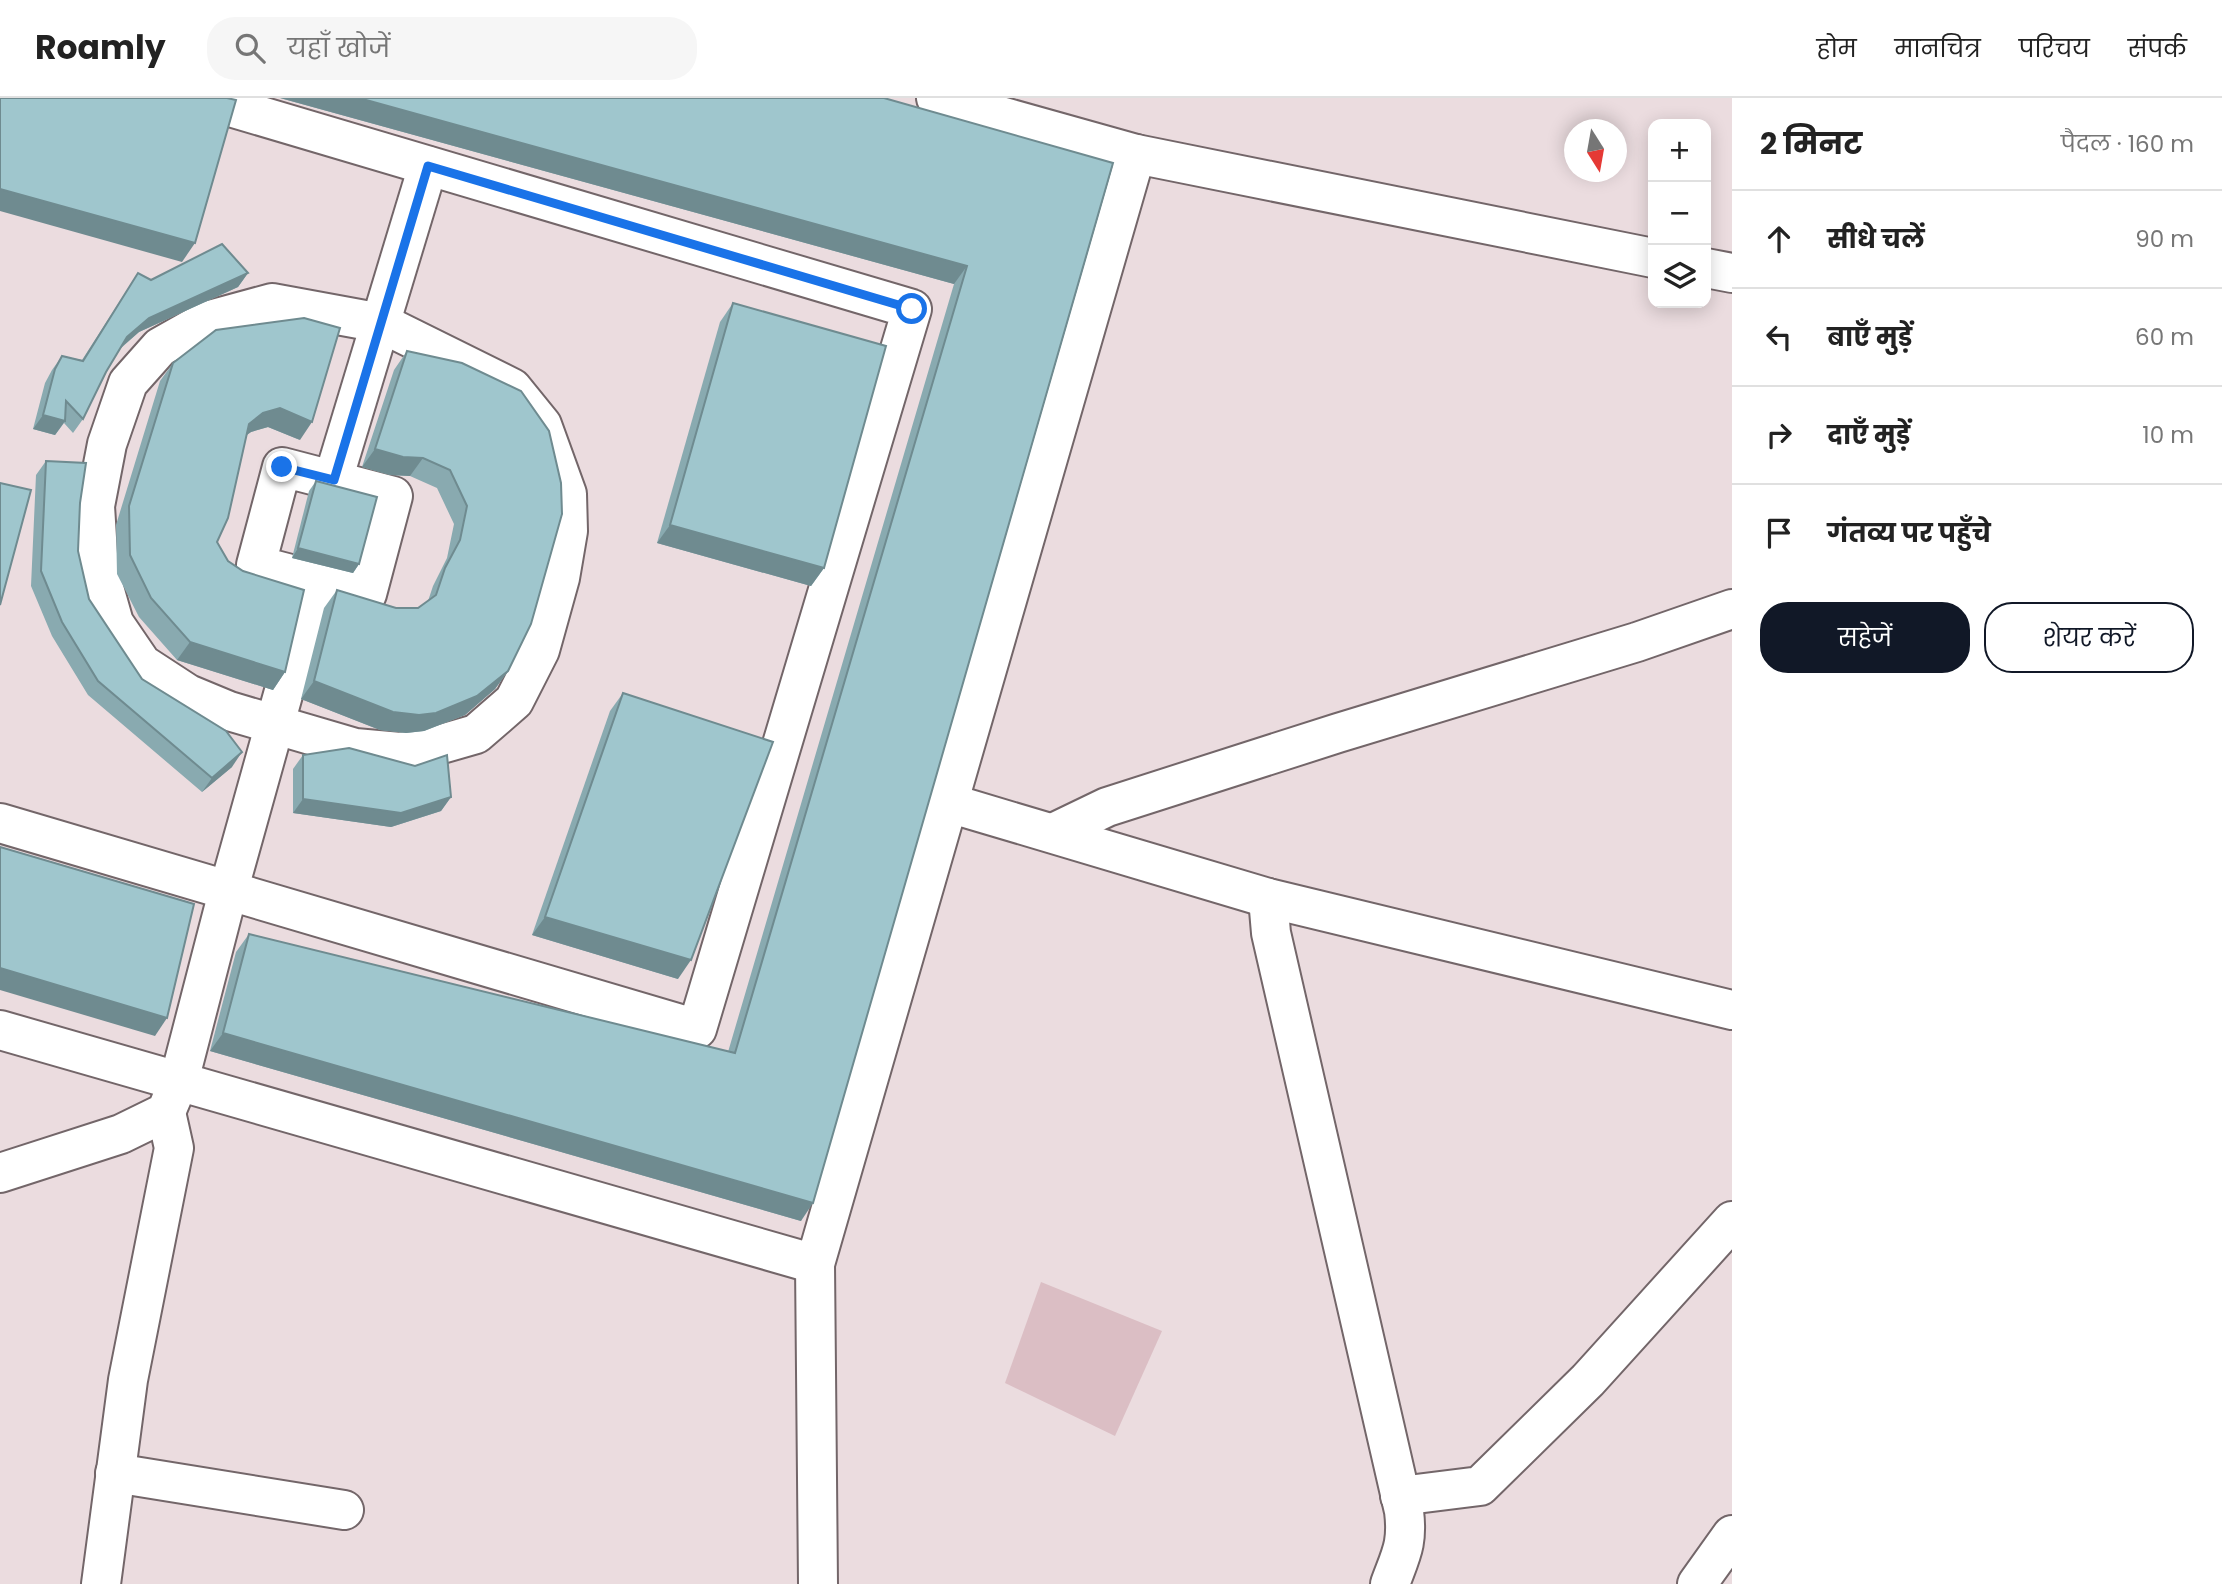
<!DOCTYPE html>
<html lang="hi">
<meta charset="utf-8">
<style>
body{margin:0;font-family:Poppins,"Noto Sans Devanagari",sans-serif;background:#f6f6f6;color:#222}
.controls{position:absolute;right:21px;top:21px;display:grid;overflow:hidden;border-radius:14px;box-shadow:0 4px 18px #0003}
.controls button{width:63px;height:63px;display:grid;place-items:center;padding:0;border:0;border-bottom:2px solid #e0e0e0;background:#fff;color:#222;font:35px sans-serif}
.compass{position:absolute;left:1564px;top:21px;width:63px;height:63px;border-radius:50%;background:#fff;box-shadow:0 4px 18px #0003;rotate:169deg}
.stop{position:absolute;width:21px;height:21px;margin:-16px;border:5px solid #1a73e8;border-radius:50%;background:#fff}
.stop.end{background:#1a73e8;border-color:#fff;box-shadow:0 2px 7px #0008}
.list{margin:0;padding:0;list-style:none}
h2{display:flex;justify-content:space-between;align-items:center;height:91px;margin:0;padding:0 28px;font-size:30px}
h2 small{font-size:23px;font-weight:400;color:#767676}
.list li{display:grid;grid-template-columns:46px 1fr auto;gap:21px;align-items:center;box-sizing:border-box;height:98px;padding:0 28px;border-top:2px solid #e0e0e0}
.list b{display:block;font-size:26px;white-space:nowrap}
.list em{font-size:23px;font-style:normal;color:#767676}
.actions{display:flex;gap:14px;padding:21px 28px}
.actions a{flex:1;padding:16px 0;border:2px solid #111827;border-radius:28px;text-align:center;font-size:24px;color:#111827}
.actions .main{background:#111827;color:#fff}
.icon{flex:none;width:38px;height:38px;fill:none;stroke:currentColor;stroke-width:2;stroke-linecap:round;stroke-linejoin:round}
.map{position:relative;flex:none;width:1732px;height:1486px;overflow:hidden}
header{display:flex;align-items:center;gap:42px;box-sizing:border-box;height:98px;padding:0 35px;background:#fff;border-bottom:2px solid #e0e0e0}
header strong{font-size:33px}
nav{display:flex;gap:38px;margin-inline-start:auto;font-size:24px}
.search{width:490px;height:63px;background:#f6f6f6;display:flex;align-items:center;gap:18px;box-sizing:border-box;padding:0 24px;border-radius:28px;color:#767676;font-size:26px}
main{display:flex}
aside{flex:1;background:#fff}
.map>svg:first-child{display:block}
.green{fill:#dbbec4}
.lines{fill:none;stroke-linecap:round;stroke-linejoin:round}
.minor-casing{stroke:#736669;stroke-width:42}
.minor{stroke:#fff;stroke-width:38}
.wall{fill:#89aab0}
.shaded-wall{fill:#6f8b90}
.building{fill:#9fc6cd;stroke:#6f8b90;stroke-width:2}
.route{stroke:#1a73e8;stroke-width:9}
</style>
<header>
<strong>Roamly</strong>
<div class="search"><svg class="icon" aria-label="search" viewBox="0 0 24 24"><circle cx="10" cy="10" r="6"/><path d="M15 15l6 6"/></svg>यहाँ खोजें</div>
<nav><a>होम</a><a>मानचित्र</a><a>परिचय</a><a>संपर्क</a></nav>
</header>
<main>
<div class="map">
<svg width="1732" height="1486" viewBox="0 0 1732 1486">
<rect width="100%" height="100%" fill="#ebdcdf"/>
<polygon class="green" points="1041,1184 1162,1233 1115,1338 1005,1285"/>
<g class="lines">
<g class="minor-casing">
<g id="minor">
<polyline points="936,0 1136,56 1653,160"/>
<polyline points="1706,170 1732,175"/>
<polygon points="272,205 381,225 512,290 542,327 567,396 568,433 560,480 540,552 514,603 476,636 431,649 400,654 355,650 229,613 188,596 142,566 114,525 99,472 95,408 107,346 128,285 160,249 206,223"/>
<polygon points="282,369 393,398 367,496 256,467"/>
<polyline points="333,382 428,68"/>
<polyline points="949,705 1268,800 1732,912"/>
<polyline points="0,725 697,931 912,211 200,0"/>
<polyline points="1053,735 1107,709 1338,635 1637,544 1732,511"/>
<path d="M 1268,800 L 1271,835 L 1404,1413 C 1408,1446 1401,1456 1390,1486"/>
<polyline points="0,932 815,1166 1136,56"/>
<polyline points="0,1075 121,1036 166,1014 179,983 228,794 315,482"/>
<polyline points="815,1166 818,1486"/>
<polyline points="115,1375 344,1412"/>
<polyline points="1400,1398 1480,1388 1588,1282 1732,1123"/>
<polyline points="101,1486 128,1282 174,1050 166,1014"/>
<polyline points="1697,1486 1732,1437"/>
</g>
</g>
<use href="#minor" class="minor"/>
</g>
<g class="wall">
<polygon points="280,0 1113,65 801,1123 210,953 236,854 249,836 728,954 954,186"/>
<polygon points="138,175 151,182 248,175 238,189 139,234 120,251 106,274 83,321 73,335 64,325 55,337 33,331 45,285 52,272 62,258 82,262"/>
<polygon points="733,205 824,470 811,488 657,445 720,224"/>
<polygon points="407,253 462,265 508,573 495,591 465,617 424,633 406,635 380,632 301,601 324,510 337,492 396,510 418,510 428,503 433,488 447,460 454,426 437,390 410,378 390,377 362,369 394,272"/>
<polygon points="173,265 300,342 268,329 251,334 247,337 217,444 285,574 273,592 177,562 139,519 117,476 116,427 160,283"/>
<polygon points="46,363 80,405 78,453 89,501 142,581 232,669 202,694 88,597 52,538 31,488 36,377"/>
<polygon points="316,383 359,466 353,475 292,460 309,393"/>
<polygon points="623,595 678,881 532,837 610,613"/>
<polygon points="303,657 451,699 441,713 391,729 293,715 293,671"/>
</g>
<g class="shaded-wall">
<polygon points="280,0 359,0 967,168 954,186"/>
<polygon points="0,91 195,145 182,164 0,113"/>
<polygon points="248,175 238,189 139,234 117,253 127,239 149,220"/>
<polygon points="280,310 312,324 300,342 268,329 251,334 236,344 249,326 263,315"/>
<polygon points="43,317 65,323 55,337 33,331"/>
<polygon points="375,351 423,360 410,378 390,377 362,369"/>
<polygon points="670,427 824,470 811,488 657,445"/>
<polygon points="298,450 359,466 353,475 292,460"/>
<polygon points="190,544 285,574 273,592 177,562"/>
<polygon points="508,573 495,591 465,617 424,633 406,635 380,632 301,601 314,583"/>
<polygon points="242,654 232,669 202,694 212,680"/>
<polygon points="451,699 441,713 391,729 293,715 303,701"/>
<polygon points="545,819 691,862 678,881 532,837"/>
<polygon points="0,870 167,920 155,938 0,892"/>
<polygon points="223,935 813,1105 801,1123 210,953"/>
</g>
<g class="building">
<polygon points="0,0 227,0 236,2 195,145 0,91"/>
<polygon points="359,0 884,0 1113,65 813,1105 223,935 249,836 735,955 967,168"/>
<polygon points="222,146 248,175 149,220 127,239 106,274 83,321 66,303 65,323 43,317 55,271 62,258 83,263 138,175 151,182"/>
<polygon points="733,205 886,248 824,470 670,427"/>
<polygon points="304,220 340,230 312,324 280,310 263,315 249,326 228,420 217,444 228,463 243,473 304,492 285,574 190,544 151,500 130,457 129,408 173,265 216,232"/>
<polygon points="407,253 462,265 521,293 549,333 561,385 562,416 531,526 508,573 477,598 436,615 419,617 393,614 314,583 337,492 396,510 418,510 436,497 445,470 460,442 467,408 450,372 423,360 403,359 375,351"/>
<polygon points="46,363 86,365 80,405 78,453 89,501 142,581 226,633 242,654 212,680 98,583 62,524 41,473"/>
<polygon points="316,383 377,399 359,466 298,450"/>
<polygon points="0,385 31,392 0,507"/>
<polygon points="623,595 773,644 691,862 545,819"/>
<polygon points="349,650 415,668 447,657 451,699 401,715 303,701 303,657"/>
<polygon points="0,749 194,806 167,920 0,870"/>
</g>
<g class="lines">
<polyline class="route" points="282,369 334,382 428,68 912,211"/>
</g>
</svg>
<div class="controls">
<button>+</button>
<button>−</button>
<button><svg class="icon" aria-label="layers" viewBox="0 0 24 24"><path d="M12 4l9 5-9 5-9-5zM3 14l9 5 9-5"/></svg></button>
</div>
<svg class="compass" viewBox="-18 -18 36 36"><path d="M0-13l5 13h-10z" fill="#e53935"/><path d="M0 13l5-13h-10z" fill="#767676"/></svg>
<div class="stop" style="left:912px;top:211px"></div>
<div class="stop end" style="left:282px;top:369px"></div>
</div>
<aside>
<h2>2 मिनट<small>पैदल · 160 m</small></h2>
<ul class="list">
<li><svg class="icon" aria-label="ahead" viewBox="0 0 24 24"><path d="M12 20V5M6 11l6-6 6 6"/></svg><div><b>सीधे चलें</b></div><em>90 m</em></li>
<li><svg class="icon" aria-label="left" viewBox="0 0 24 24"><path d="M17 20v-9H6M10 6l-5 5 5 5"/></svg><div><b>बाएँ मुड़ें</b></div><em>60 m</em></li>
<li><svg class="icon" aria-label="right" viewBox="0 0 24 24"><path d="M7 20v-9h11M14 6l5 5-5 5"/></svg><div><b>दाएँ मुड़ें</b></div><em>10 m</em></li>
<li><svg class="icon" aria-label="arrive" viewBox="0 0 24 24"><path d="M6 21V4h12l-3 4 3 4H6"/></svg><div><b>गंतव्य पर पहुँचे</b></div></li>
</ul>
<div class="actions"><a class="main">सहेजें</a><a>शेयर करें</a></div>
</aside>
</main>
